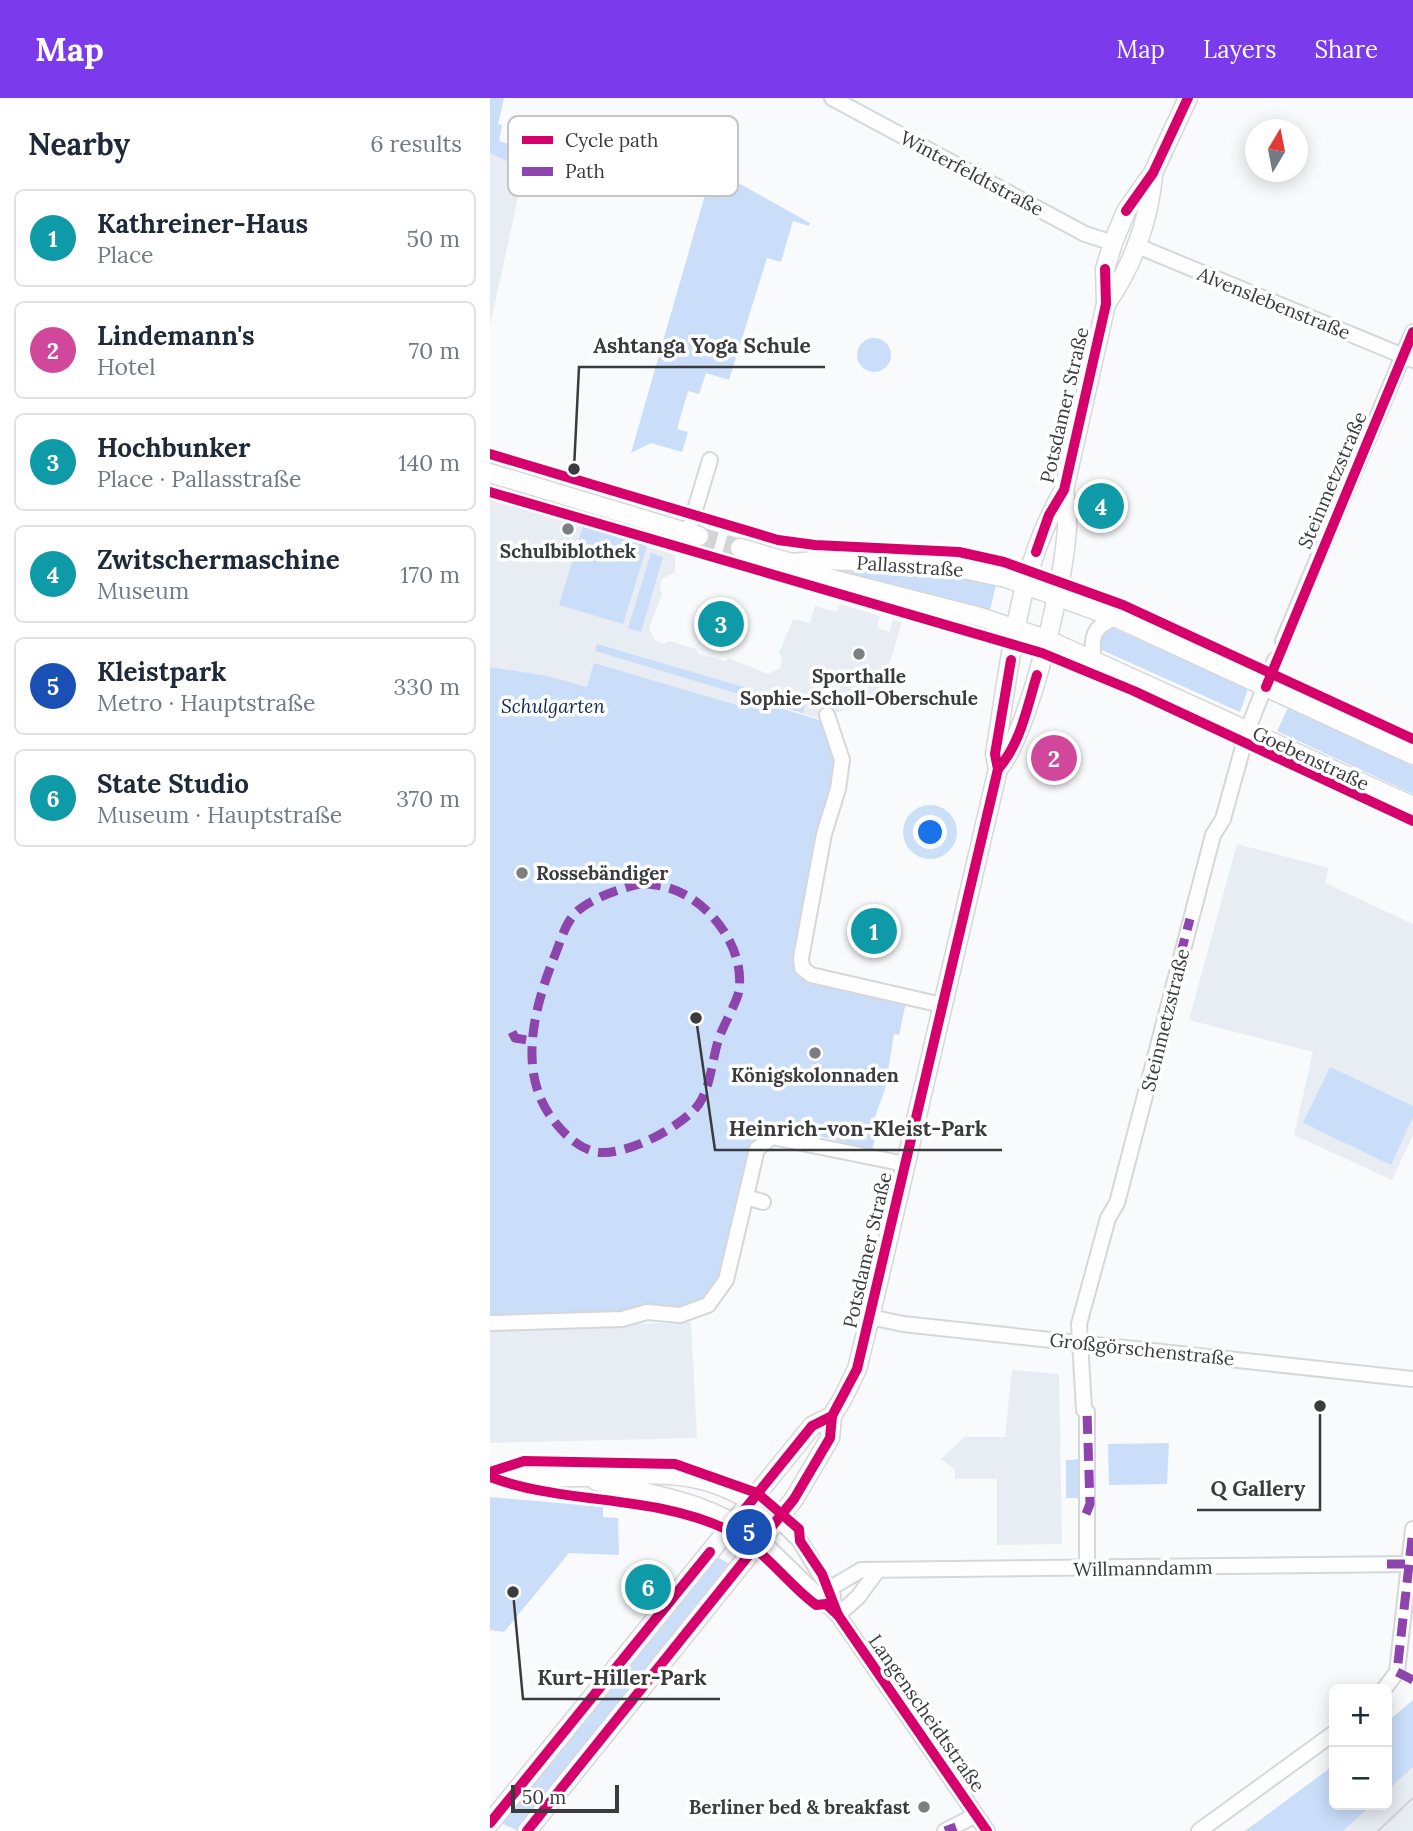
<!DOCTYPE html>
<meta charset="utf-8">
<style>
body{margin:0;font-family:Lora,serif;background:#f2f2f3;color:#1f2937}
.controls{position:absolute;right:21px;bottom:21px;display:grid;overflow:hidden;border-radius:10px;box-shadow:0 4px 18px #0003}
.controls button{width:63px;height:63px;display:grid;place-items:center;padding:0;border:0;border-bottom:2px solid #e0e1e3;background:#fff;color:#1f2937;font:35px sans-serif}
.compass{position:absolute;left:755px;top:21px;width:63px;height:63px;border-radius:50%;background:#fff;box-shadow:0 4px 18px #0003;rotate:10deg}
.scale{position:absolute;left:21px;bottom:18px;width:108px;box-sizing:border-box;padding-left:7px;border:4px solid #3a3b3d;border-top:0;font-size:19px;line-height:24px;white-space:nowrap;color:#3a3b3d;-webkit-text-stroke:5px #fff;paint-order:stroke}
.you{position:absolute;left:441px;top:735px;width:24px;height:24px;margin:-18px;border:5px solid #fff;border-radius:50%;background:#1a73e8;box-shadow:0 0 0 10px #1a73e833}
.badge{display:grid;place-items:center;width:46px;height:46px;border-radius:50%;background:#7c3aed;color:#fff;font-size:23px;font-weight:700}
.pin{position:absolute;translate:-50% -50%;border:4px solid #fff;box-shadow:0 2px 7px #0006}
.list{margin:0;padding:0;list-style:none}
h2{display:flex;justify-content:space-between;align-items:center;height:91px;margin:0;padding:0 28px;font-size:30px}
h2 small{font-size:23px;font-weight:400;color:#747a83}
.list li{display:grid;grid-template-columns:46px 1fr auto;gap:21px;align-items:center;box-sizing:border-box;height:98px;margin:0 14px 14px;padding:0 14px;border:2px solid #e0e1e3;border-radius:10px}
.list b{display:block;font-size:26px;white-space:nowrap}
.list p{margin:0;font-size:23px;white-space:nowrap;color:#747a83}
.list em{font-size:23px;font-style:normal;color:#747a83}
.map{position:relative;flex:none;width:923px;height:1733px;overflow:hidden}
header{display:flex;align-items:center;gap:42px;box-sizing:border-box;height:98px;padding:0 35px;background:#7c3aed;color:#fff}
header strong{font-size:33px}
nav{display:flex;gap:38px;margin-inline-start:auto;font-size:24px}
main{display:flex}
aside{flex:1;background:#fff}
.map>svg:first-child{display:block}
.built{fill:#e8edf4}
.green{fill:#cadefa}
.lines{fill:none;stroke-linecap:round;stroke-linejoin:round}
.major-tunnel{stroke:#d2d4d6;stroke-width:18;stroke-dasharray:18 9;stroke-linecap:butt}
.minor-casing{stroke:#d6d7d9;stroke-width:18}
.major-casing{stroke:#d6d7d9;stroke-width:21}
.minor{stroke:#fefeff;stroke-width:14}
.major{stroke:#fefeff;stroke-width:18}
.tram{stroke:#d1d1d2;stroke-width:2}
.quiet{stroke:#8e44ad;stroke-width:9;stroke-dasharray:18 9;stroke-linecap:butt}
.cycleway-casing{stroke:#fff;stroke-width:15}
.cycleway{stroke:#d6006c;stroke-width:10}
.poi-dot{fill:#7c7e80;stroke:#fff;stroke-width:2.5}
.labels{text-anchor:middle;stroke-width:7;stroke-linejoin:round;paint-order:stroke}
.street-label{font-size:19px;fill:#3a3b3d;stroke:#fff}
.poi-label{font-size:19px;font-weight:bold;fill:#3a3b3d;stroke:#fff}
.park-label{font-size:19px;font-style:italic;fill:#0b2950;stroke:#fff}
.key{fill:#fff;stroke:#c4c4c5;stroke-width:2}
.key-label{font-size:19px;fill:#3a3b3d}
.leader{fill:none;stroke:#3a3b3d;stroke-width:2.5}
.callout-dot{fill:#3a3b3d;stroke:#fff;stroke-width:2.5}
.callout-label{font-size:21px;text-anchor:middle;font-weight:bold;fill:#3a3b3d;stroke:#fff;stroke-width:7;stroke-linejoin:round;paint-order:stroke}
</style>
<header>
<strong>Map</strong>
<nav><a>Map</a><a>Layers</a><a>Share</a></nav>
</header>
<main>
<aside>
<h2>Nearby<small>6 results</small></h2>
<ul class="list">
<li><span class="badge" style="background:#0f9aa8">1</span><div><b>Kathreiner-Haus</b><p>Place</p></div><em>50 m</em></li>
<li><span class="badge" style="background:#d1479c">2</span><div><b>Lindemann's</b><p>Hotel</p></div><em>70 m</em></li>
<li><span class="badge" style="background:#0f9aa8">3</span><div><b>Hochbunker</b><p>Place · Pallasstraße</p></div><em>140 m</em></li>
<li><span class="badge" style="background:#0f9aa8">4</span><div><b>Zwitschermaschine</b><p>Museum</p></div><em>170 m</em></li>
<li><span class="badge" style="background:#1a4fb4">5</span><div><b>Kleistpark</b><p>Metro · Hauptstraße</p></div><em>330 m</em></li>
<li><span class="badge" style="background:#0f9aa8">6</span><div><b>State Studio</b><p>Museum · Hauptstraße</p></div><em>370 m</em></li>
</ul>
</aside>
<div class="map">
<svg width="923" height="1733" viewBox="0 0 923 1733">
<rect width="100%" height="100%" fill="#f8fafc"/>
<g class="built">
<polygon points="0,55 34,72 0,228"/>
<polygon points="0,399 185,457 185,474 172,481 170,491 172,496 159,531 165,542 174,546 179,543 206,551 208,556 235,563 239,560 278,576 290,570 292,560 289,555 303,521 320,525 325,508 347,514 350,506 390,518 387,530 399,534 403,522 412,524 388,603 328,620 257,600 230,686 0,606"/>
<polygon points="747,746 839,770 835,785 923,826 923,1037 902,1082 804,1037 823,954 699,922"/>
<polygon points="201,1224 207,1340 0,1345 0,1231"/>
<polygon points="522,1272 569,1276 572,1446 507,1447 507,1381 465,1381 465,1372 451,1361 474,1339 515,1339"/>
<polygon points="923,1669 923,1733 853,1733 882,1707 897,1707 897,1693"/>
</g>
<g class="green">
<polygon points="0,0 14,0 8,26 12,27 9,43 39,52 34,72 0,55"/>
<polygon points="227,55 239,62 234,77 320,125 319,128 303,123 291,164 277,160 239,282 216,275 209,296 198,293 187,331 198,334 192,354 161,345 141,355"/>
<circle cx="384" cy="257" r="17"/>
<polygon points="93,428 157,448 133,526 69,507"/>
<polygon points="161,455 173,459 151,534 138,530"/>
<polygon points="350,473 453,477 506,487 500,512 349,476"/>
<polygon points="621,529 758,591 750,614 614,553 608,548 608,536"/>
<polygon points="107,546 315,607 313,615 105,553"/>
<path d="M 104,565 L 253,609 L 257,600 L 336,624 L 347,662 L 305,863 L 306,875 L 318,884 L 416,904 L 409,937 L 404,936 L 395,991 L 385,1019 L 390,1021 L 382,1052 C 360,1047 292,1025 274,1034 C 269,1036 266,1041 263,1046 L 233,1175 C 224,1195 213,1205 193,1213 L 0,1220 L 0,569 L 57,578 L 97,589 Z"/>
<polygon points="798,610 923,668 923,696 787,633"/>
<polygon points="840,969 923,1008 923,1019 901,1067 813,1025"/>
<polygon points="679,1345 677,1386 619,1387 618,1346"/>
<polygon points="593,1361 593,1400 576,1400 576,1362"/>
<polygon points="0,1399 113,1409 113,1419 128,1420 129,1457 79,1455 14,1534 0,1532"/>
<polygon points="228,1459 241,1467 26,1732 11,1725"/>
<polygon points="923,1602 923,1669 897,1693 897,1624"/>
<polygon points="844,1667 844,1707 882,1707 853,1733 755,1733"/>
</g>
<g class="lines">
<polyline class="major-tunnel" points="209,438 250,450"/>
<g class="minor-casing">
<g id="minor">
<polyline points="342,0 595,136 623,145"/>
<polyline points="645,147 923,262"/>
<polyline points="198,435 220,362"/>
<polyline points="793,543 923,234"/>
<path d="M 604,561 C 600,539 604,527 626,520"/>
<polyline points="337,617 352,662 348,691 334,736 311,860 312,870 321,877 452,907"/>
<polyline points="256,1099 273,1104"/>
<polyline points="380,1219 413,1226 923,1281"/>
<polyline points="0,1225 132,1221 157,1214 190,1217 218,1207 236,1182 267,1051 282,1039 415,1066"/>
<polyline points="289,1422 310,1443 343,1498"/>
<polyline points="272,1443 348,1517 497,1733"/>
<polyline points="597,1471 597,1314 594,1312 589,1226 618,1120 627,1105 723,737 733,721 758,631 785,562"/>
<polyline points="336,1506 339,1491 371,1472 919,1466"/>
<polyline points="348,1517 368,1499 388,1472"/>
<polyline points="894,1591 907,1574 923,1431"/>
<polyline points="455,1733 486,1717"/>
<polyline points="709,1733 844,1635"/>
</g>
</g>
<g class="major-casing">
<g id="major">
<path d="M 616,206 C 642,169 659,123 663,77"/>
<polyline points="0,375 209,438"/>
<polyline points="250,450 302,465 326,477 490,519 556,541 923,708"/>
<polyline points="302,465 334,462 450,466 516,480 629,521 923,657"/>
<path d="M 508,671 C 539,637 579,468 577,419 C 577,410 575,401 574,392"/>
<path d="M 0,1376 C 30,1377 61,1380 91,1379 C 175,1376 218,1367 289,1422"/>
<path d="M 106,1383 C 173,1400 214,1402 272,1443"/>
<path d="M 0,1725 L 322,1328 L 342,1318 L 354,1298 L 367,1271 L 380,1219 L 508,671 L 505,656 C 520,568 527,470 574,392 L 616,206 L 615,171 L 623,145 L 636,113 L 663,75 L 698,0"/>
<polyline points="37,1733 304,1401 340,1340 342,1318"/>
</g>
</g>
<use href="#minor" class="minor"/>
<use href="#major" class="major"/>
<polyline class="tram" points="888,1733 923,1700"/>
<g class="quiet">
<path d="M 153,785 C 162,787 171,787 179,790 C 219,802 255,849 249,892 C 248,902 233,928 229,940 C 222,961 221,988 209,1006 C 192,1029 135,1059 106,1054 C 87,1050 72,1034 61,1019 C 27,971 45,907 65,857 C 72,840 75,823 90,811 C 107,798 132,790 153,785 Z"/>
<polyline points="690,858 700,821"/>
<polyline points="22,934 25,940 43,943"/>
<polyline points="596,1416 600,1406 597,1314"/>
<polyline points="922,1440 907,1574 923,1582"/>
<polyline points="897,1466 923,1466"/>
<polyline points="455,1733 466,1729"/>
</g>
<g class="cycleway-casing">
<g id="cycleway">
<polyline points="636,113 663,75 698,0"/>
<polyline points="0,356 288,442 325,447 469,454 514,464 633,507 923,641"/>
<polyline points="0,394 552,555 644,593 923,723"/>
<polyline points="546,454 559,417 574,392 616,206 615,171"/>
<polyline points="776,589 923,234"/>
<path d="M 508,671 C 531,645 537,609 547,577"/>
<polyline points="0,1374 34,1363 185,1366 267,1395 309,1431 310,1443 332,1476 348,1517"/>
<path d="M 0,1379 C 75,1407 161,1396 236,1431 C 272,1448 295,1484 326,1507 L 336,1506 L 348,1517 L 497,1733"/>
<polyline points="238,1432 322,1328 342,1318 367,1271 508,671 505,656 521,562"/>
<polyline points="0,1725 220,1454"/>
<polyline points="37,1733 304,1401 340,1340 342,1318"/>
</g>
</g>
<use href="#cycleway" class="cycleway"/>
</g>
<g class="poi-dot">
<circle cx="78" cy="431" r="7"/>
<circle cx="369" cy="556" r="7"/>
<circle cx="32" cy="775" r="7"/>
<circle cx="325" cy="955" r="7"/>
<circle cx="434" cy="1709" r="7"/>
</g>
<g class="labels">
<g class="street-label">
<text transform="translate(482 75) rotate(28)" y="7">Winterfeldtstraße</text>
<text transform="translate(784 205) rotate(22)" y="7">Alvenslebenstraße</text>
<text transform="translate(574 307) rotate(-77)" y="7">Potsdamer Straße</text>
<text transform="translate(842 382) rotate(-67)" y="7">Steinmetzstraße</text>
<text transform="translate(420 468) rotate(4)" y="7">Pallasstraße</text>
<text transform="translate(821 660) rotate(25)" y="7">Goebenstraße</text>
<text transform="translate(675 922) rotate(-76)" y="7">Steinmetzstraße</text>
<text transform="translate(377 1152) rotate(-77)" y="7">Potsdamer Straße</text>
<text transform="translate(652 1251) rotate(6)" y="7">Großgörschenstraße</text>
<text transform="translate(653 1470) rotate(-1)" y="7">Willmanndamm</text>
<text transform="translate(437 1615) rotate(55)" y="7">Langenscheidtstraße</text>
</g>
<g class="poi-label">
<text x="78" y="460">Schulbiblothek</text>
<text x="369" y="585">Sporthalle<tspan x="369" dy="22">Sophie-Scholl-Oberschule</tspan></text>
<text x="46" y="782" text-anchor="start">Rossebändiger</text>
<text x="325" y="984">Königskolonnaden</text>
<text x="420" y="1716" text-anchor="end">Berliner bed &amp; breakfast</text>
</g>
<g class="park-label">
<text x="63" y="615">Schulgarten</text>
</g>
</g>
<rect x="18" y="18" width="230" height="80" rx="10" class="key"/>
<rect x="32" y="38" width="31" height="8" fill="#d6006c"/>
<rect x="32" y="69" width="31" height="9" fill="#8e44ad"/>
<g class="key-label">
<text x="75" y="49">Cycle path</text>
<text x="75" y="80">Path</text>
</g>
<path class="leader" d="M84 371L89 269H335M206 920L225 1052H512M830 1308L830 1412H707M23 1494L33 1601H230"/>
<g class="callout-dot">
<circle cx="84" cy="371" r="7"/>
<circle cx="206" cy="920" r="7"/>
<circle cx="830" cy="1308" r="7"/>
<circle cx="23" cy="1494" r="7"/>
</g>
<g class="callout-label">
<text x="212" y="255">Ashtanga Yoga Schule</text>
<text x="368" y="1038">Heinrich-von-Kleist-Park</text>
<text x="768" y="1398">Q Gallery</text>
<text x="132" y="1587">Kurt-Hiller-Park</text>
</g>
</svg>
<div class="controls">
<button>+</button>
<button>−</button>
</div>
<svg class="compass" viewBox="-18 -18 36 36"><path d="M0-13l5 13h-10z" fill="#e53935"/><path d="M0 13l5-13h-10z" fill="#747a83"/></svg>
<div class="scale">50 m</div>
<div class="you"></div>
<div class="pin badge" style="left:384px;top:833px;background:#0f9aa8">1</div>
<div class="pin badge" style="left:564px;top:660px;background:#d1479c">2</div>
<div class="pin badge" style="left:231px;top:526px;background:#0f9aa8">3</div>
<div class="pin badge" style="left:611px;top:408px;background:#0f9aa8">4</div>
<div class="pin badge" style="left:259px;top:1434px;background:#1a4fb4">5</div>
<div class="pin badge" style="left:158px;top:1489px;background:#0f9aa8">6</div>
</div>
</main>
